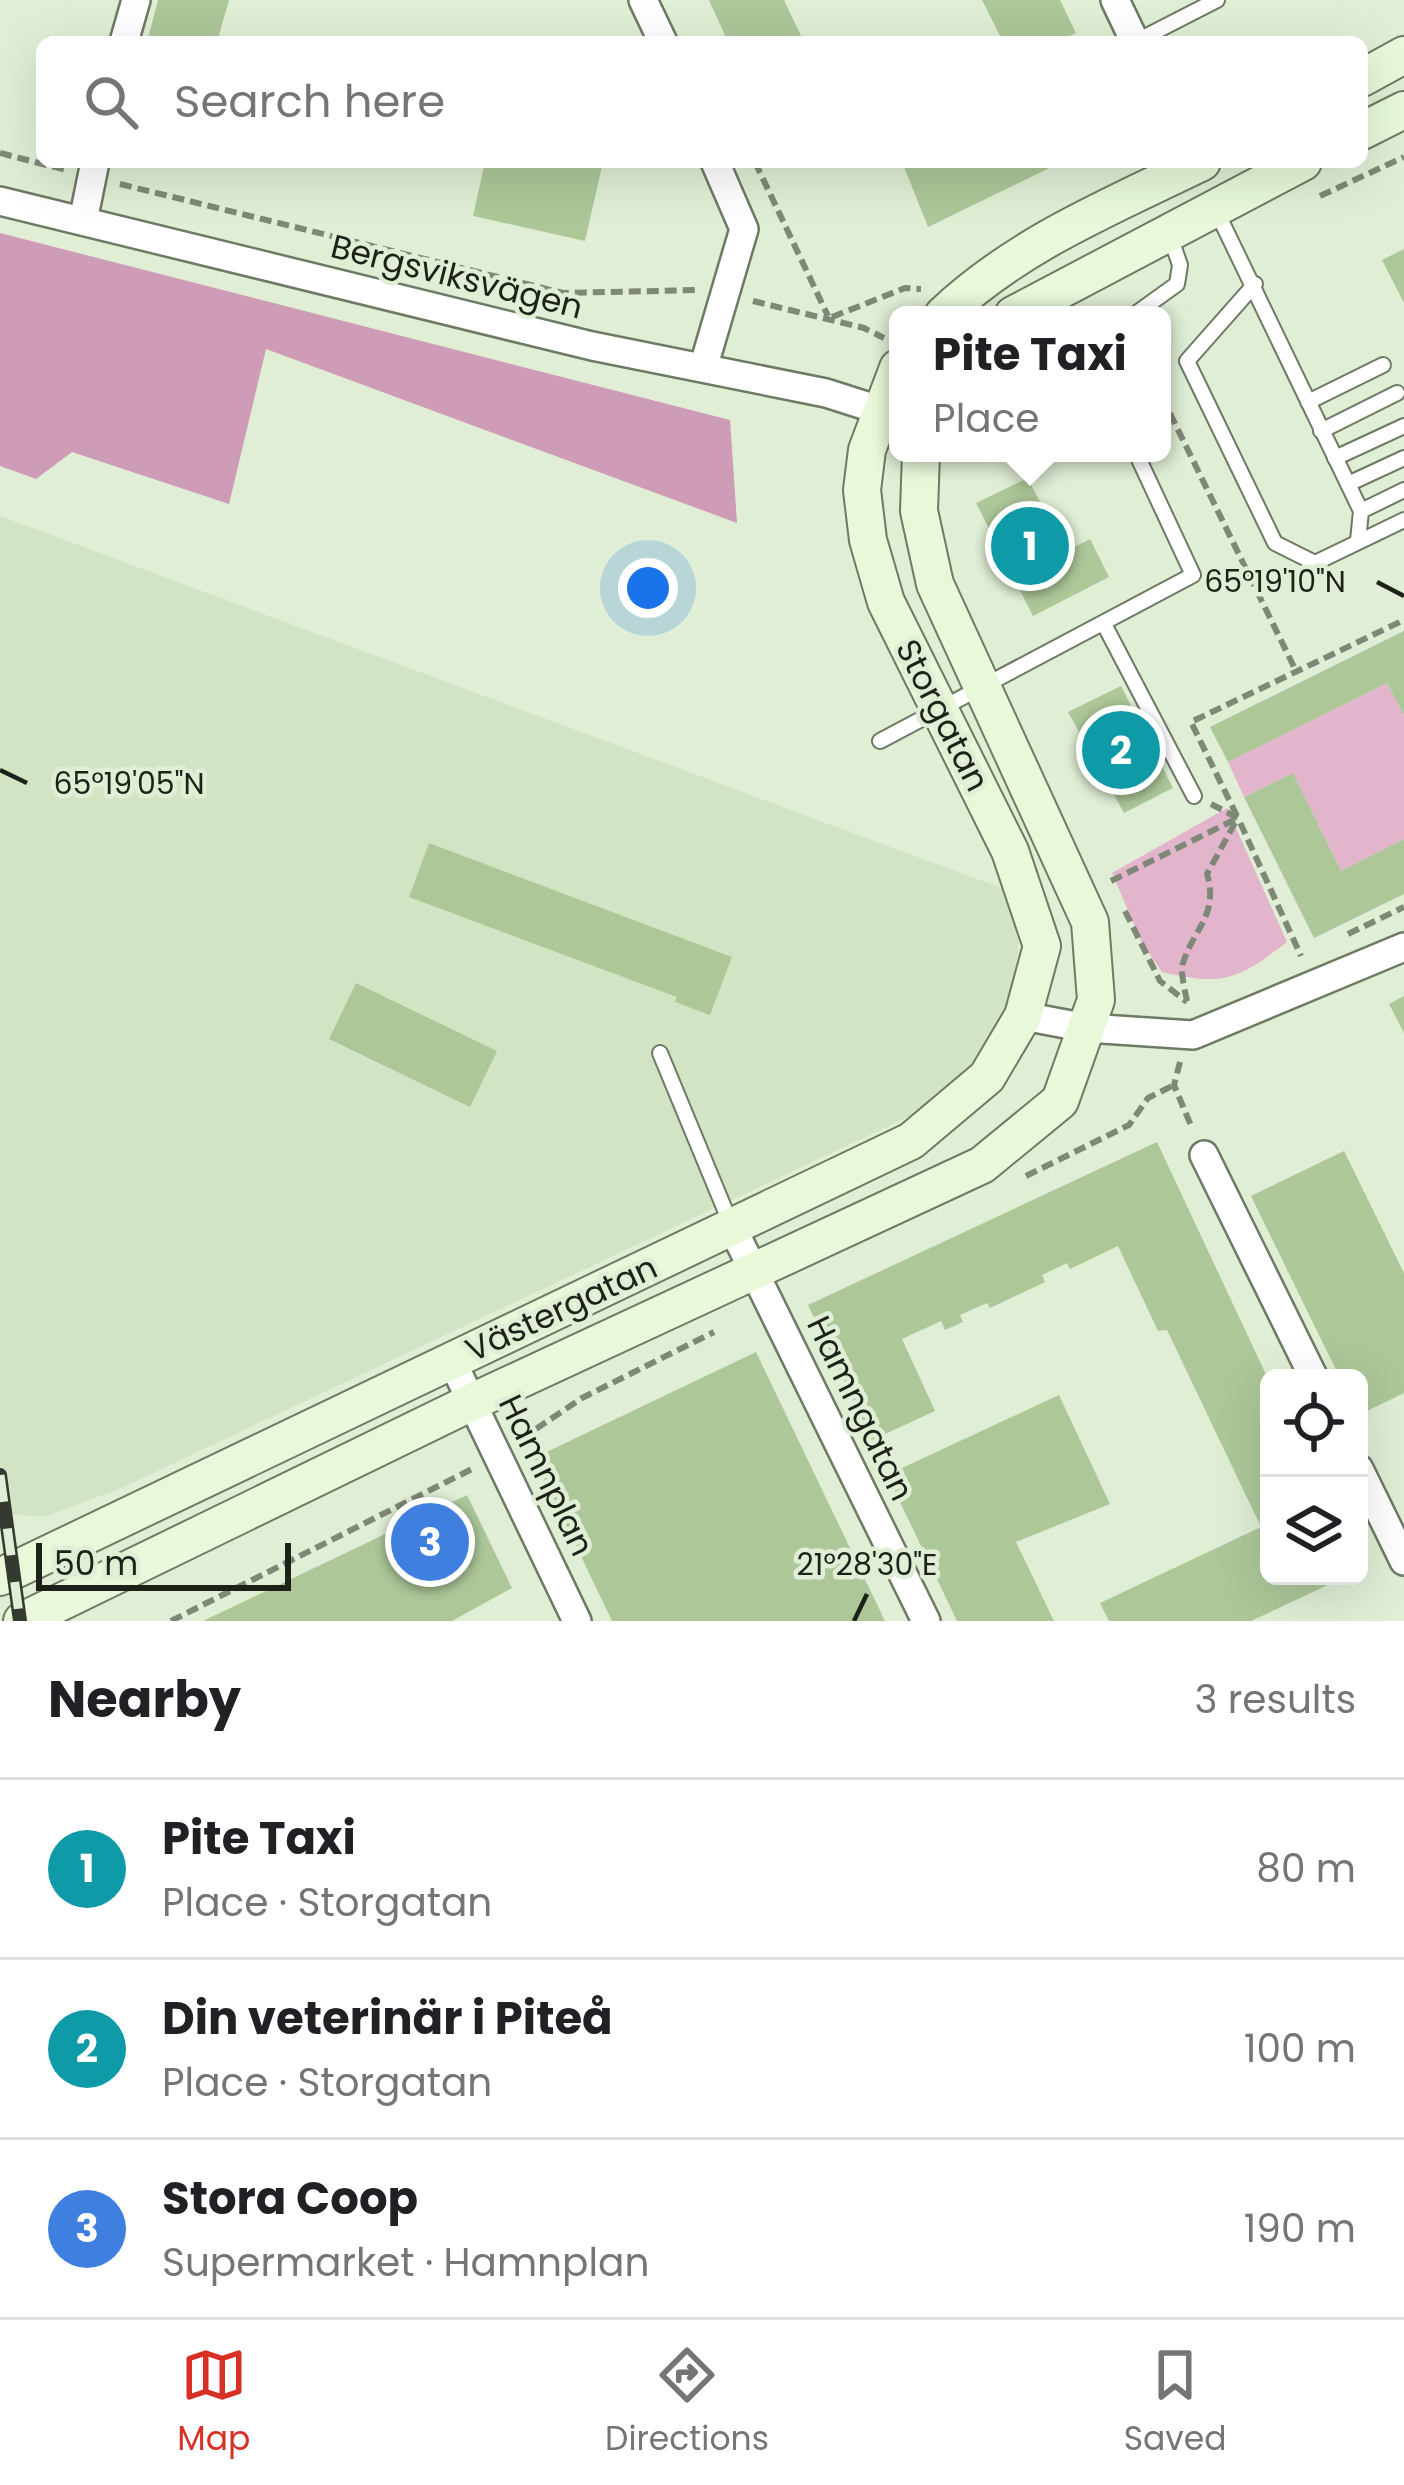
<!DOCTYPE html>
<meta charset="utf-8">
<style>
body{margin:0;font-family:Poppins,sans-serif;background:#f6f6f6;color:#202124}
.controls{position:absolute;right:36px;bottom:36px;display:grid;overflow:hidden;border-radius:18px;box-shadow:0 12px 48px #0002}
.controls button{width:108px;height:108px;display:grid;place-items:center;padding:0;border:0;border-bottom:3px solid #e0e0e0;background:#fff;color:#202124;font:60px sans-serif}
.scale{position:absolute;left:36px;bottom:30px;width:255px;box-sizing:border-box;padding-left:12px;border:6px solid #1d2219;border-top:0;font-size:33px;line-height:42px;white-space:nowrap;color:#1d2219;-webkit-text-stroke:9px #e0eed5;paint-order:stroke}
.you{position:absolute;left:648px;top:588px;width:42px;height:42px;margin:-30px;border:9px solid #fff;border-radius:50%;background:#1a73e8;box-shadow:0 0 0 18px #1a73e833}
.badge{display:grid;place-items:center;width:78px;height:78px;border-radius:50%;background:#d93025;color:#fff;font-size:39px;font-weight:700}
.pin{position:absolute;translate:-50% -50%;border:6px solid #fff;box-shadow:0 3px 12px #0006}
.popup{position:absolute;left:889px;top:306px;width:282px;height:156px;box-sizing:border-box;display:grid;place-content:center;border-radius:18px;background:#fff;filter:drop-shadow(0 3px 9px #0005);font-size:39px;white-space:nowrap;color:#757577}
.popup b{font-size:45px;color:#202124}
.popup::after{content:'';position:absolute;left:50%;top:100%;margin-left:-24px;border:24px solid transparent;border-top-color:#fff}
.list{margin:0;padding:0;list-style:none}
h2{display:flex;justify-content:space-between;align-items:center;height:156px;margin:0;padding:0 48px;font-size:51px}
h2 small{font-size:39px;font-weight:400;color:#757577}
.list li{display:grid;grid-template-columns:78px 1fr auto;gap:36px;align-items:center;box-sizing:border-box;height:180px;padding:0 48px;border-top:3px solid #e0e0e0}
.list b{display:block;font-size:45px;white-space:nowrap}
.list p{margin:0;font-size:39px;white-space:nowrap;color:#757577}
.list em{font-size:39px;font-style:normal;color:#757577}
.icon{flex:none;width:66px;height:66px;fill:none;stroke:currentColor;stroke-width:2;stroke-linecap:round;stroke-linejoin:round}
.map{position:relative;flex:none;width:1404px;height:1621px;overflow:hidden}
.search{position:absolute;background:#fff;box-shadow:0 12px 48px #0002;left:36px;right:36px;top:36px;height:132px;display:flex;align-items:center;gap:30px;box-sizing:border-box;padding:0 42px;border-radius:18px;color:#757577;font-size:45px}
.sheet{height:696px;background:#fff}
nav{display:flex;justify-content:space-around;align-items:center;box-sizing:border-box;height:168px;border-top:3px solid #e0e0e0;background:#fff;font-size:33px;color:#757577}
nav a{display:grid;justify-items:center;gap:6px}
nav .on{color:#d93025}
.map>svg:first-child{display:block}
.built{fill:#d3e4c5}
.green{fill:#e3b5cd}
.forest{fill:#ce9cb6}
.building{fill:#adc799}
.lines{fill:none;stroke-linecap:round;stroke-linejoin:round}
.lane-casing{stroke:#6d7a64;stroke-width:18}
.street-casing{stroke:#6d7a64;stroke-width:32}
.secondary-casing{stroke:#6d7a64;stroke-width:40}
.path{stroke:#7f8877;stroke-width:6;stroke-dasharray:12 6;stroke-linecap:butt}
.lane{stroke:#fff;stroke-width:14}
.street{stroke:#fff;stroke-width:27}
.secondary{stroke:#e8f8d9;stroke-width:36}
.rail-casing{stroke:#343a2f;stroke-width:14}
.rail{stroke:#e0eed5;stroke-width:9;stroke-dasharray:27;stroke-linecap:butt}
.ticks{fill:none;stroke:#1d2219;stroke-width:4.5}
.labels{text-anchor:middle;stroke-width:9;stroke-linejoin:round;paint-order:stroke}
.street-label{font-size:33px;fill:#1d2219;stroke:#e0eed5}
.ticks-label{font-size:30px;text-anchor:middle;fill:#1d2219;stroke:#e0eed5;stroke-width:9;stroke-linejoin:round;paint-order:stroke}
</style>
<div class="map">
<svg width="1404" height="1621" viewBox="0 0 1404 1621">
<rect width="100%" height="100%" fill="#e0eed5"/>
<polygon class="built" points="0,516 1020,895 1018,956 1007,1014 968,1077 910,1116 119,1489 44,1517 0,1513"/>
<g class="green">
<polygon points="1387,683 1404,715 1404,839 1341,871 1293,773 1244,797 1228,762"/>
<path d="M 1227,808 L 1287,942 C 1239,979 1224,987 1162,972 L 1142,943 L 1112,873 Z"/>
</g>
<polygon class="forest" points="0,233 730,420 737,523 266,349 229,504 72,452 36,479 0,466"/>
<g class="building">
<polygon points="158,0 229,0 217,42 147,42"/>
<polygon points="709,0 784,0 804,42 728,42"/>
<polygon points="982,0 1060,0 1076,33 1057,42 1003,42"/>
<polygon points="485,162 603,162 585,241 473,216"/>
<polygon points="902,162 1062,162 928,227"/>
<polygon points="1404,249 1404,303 1382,260"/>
<polygon points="1028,478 1065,552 1090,539 1109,577 1033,616 976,503"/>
<polygon points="1404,631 1404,715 1387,683 1228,762 1210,727"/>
<polygon points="1121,686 1173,788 1124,813 1068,712"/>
<polygon points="1293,773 1341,871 1404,839 1404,894 1314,938 1244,797"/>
<polygon points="429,843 732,957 710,1015 675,1002 677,997 409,897"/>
<polygon points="356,983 497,1051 470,1107 329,1039"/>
<polygon points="1404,996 1404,1033 1389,1004"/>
<polygon points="1157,1142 1269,1381 1269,1576 1347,1576 1251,1621 1109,1621 1100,1603 1261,1527 1167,1330 1158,1331 1118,1246 1070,1269 1067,1263 1042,1275 1045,1282 990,1308 987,1303 960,1315 963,1322 945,1330 941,1321 902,1339 935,1411 872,1440 808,1305"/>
<polygon points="1344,1151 1404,1273 1404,1393 1359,1415 1359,1378 1340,1378 1251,1196"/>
<polygon points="756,1352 885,1621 612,1621 534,1458"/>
<polygon points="1059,1395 1110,1504 1016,1542 1054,1621 957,1621 887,1475"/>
<polygon points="467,1495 512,1588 452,1621 203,1621"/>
</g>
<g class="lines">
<g class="lane-casing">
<g id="lane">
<polyline points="1135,42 1217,0"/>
<polyline points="1215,208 1361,511 1358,541"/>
<polyline points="1255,284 1187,361 1275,543 1315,563 1404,520"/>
<polyline points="1134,315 1177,284 1180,265 1170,236"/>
<polyline points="1308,402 1383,365"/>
<polyline points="1321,431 1397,393"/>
<polyline points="1335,458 1404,426"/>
<polyline points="1348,484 1404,458"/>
<polyline points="1361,511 1404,490"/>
<polyline points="1105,626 1194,796"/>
<polyline points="880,741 1193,575 1136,453"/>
<polyline points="660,1053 730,1222"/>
</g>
</g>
<g class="street-casing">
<g id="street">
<polyline points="643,0 663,42"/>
<polyline points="1115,0 1135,42"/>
<polyline points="124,42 136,0"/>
<polyline points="0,201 592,346 826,393 898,416"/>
<polyline points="83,221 95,162"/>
<polyline points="704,365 744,229 715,162"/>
<polyline points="1023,1016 1087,1028 1193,1035 1404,947"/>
<polyline points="1204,1155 1314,1378"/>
<polyline points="732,1227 926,1621"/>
<polyline points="451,1359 577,1621"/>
<polyline points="1359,1469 1404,1561"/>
</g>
</g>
<g class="secondary-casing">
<g id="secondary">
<polyline points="1362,78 1404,55"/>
<polyline points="1362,131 1404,110"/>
<path d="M 943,315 C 1018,244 1110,207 1202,162"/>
<polyline points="1013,315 1303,162"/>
<polyline points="0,1577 911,1141 987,1077 1023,1016 1042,946 1010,851 886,602 868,540 862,490 867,450 898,368"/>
<polyline points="22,1621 472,1402 982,1165 1060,1101 1096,1000 1090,922 935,584 919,511 921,453"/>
</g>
</g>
<g class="path">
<polyline points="0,153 66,170"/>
<polyline points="755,162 828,316"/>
<polyline points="120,184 563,293 699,290"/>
<polyline points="1320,196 1404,157"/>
<polyline points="753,301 864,328 884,338"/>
<polyline points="832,317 905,288 921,289"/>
<polyline points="1162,397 1296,671"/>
<polyline points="1211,804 1238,818 1301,956"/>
<polyline points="1111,881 1238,818 1191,722 1404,620"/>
<polyline points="1125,911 1160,981 1187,1002"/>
<polyline points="1348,934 1404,907"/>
<path d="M 1187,1001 C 1185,990 1180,973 1183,963 C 1194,928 1219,915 1207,874 L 1236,821"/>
<polyline points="1180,1062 1174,1085 1192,1128"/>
<polyline points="1026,1176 1129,1125 1148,1098 1174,1085"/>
<polyline points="521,1439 582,1398 714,1332"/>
<polyline points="171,1621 474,1468"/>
</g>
<use href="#lane" class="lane"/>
<use href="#street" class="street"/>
<use href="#secondary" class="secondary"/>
<g class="rail-casing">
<polyline id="rail" points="0,1475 20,1621"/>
</g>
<use href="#rail" class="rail"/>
</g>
<path class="ticks" d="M 1377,582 L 1404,596M 0,770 L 27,783M 854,1621 L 867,1594"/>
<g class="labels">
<g class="street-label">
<text transform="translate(457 276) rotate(14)" y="12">Bergsviksvägen</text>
<text transform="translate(943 715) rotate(63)" y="12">Storgatan</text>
<text transform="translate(561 1308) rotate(-25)" y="12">Västergatan</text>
<text transform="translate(861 1408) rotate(64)" y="12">Hamngatan</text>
<text transform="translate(547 1475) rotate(64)" y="12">Hamnplan</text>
</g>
</g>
<g class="ticks-label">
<text x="1275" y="592">65°19'10"N</text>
<text x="129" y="794">65°19'05"N</text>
<text x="867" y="1575">21°28'30"E</text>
</g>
</svg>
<div class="controls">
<button><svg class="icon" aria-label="locate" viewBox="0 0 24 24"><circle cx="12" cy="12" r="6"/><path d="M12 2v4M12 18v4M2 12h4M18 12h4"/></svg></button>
<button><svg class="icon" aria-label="layers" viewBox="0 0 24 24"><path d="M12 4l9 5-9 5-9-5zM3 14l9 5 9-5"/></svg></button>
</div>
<div class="scale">50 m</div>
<div class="you"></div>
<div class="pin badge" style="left:1030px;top:546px;background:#0f9aa8">1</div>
<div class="popup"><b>Pite Taxi</b>Place</div>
<div class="pin badge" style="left:1121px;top:750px;background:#0f9aa8">2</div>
<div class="pin badge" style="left:430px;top:1542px;background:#3f7fe0">3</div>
<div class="search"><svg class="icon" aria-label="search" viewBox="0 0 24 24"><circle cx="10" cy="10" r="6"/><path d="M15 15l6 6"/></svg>Search here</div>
</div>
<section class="sheet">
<h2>Nearby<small>3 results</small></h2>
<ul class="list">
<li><span class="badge" style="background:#0f9aa8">1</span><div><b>Pite Taxi</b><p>Place · Storgatan</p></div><em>80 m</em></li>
<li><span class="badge" style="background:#0f9aa8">2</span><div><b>Din veterinär i Piteå</b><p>Place · Storgatan</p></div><em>100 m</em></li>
<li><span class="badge" style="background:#3f7fe0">3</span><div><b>Stora Coop</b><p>Supermarket · Hamnplan</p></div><em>190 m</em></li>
</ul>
</section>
<nav>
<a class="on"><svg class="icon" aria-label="map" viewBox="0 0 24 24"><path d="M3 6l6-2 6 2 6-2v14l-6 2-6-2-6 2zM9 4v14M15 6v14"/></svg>Map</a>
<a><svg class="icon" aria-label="directions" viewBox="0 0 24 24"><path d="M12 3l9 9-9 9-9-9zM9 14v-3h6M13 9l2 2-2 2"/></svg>Directions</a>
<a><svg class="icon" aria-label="saved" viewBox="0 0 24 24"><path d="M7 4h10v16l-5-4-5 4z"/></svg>Saved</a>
</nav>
